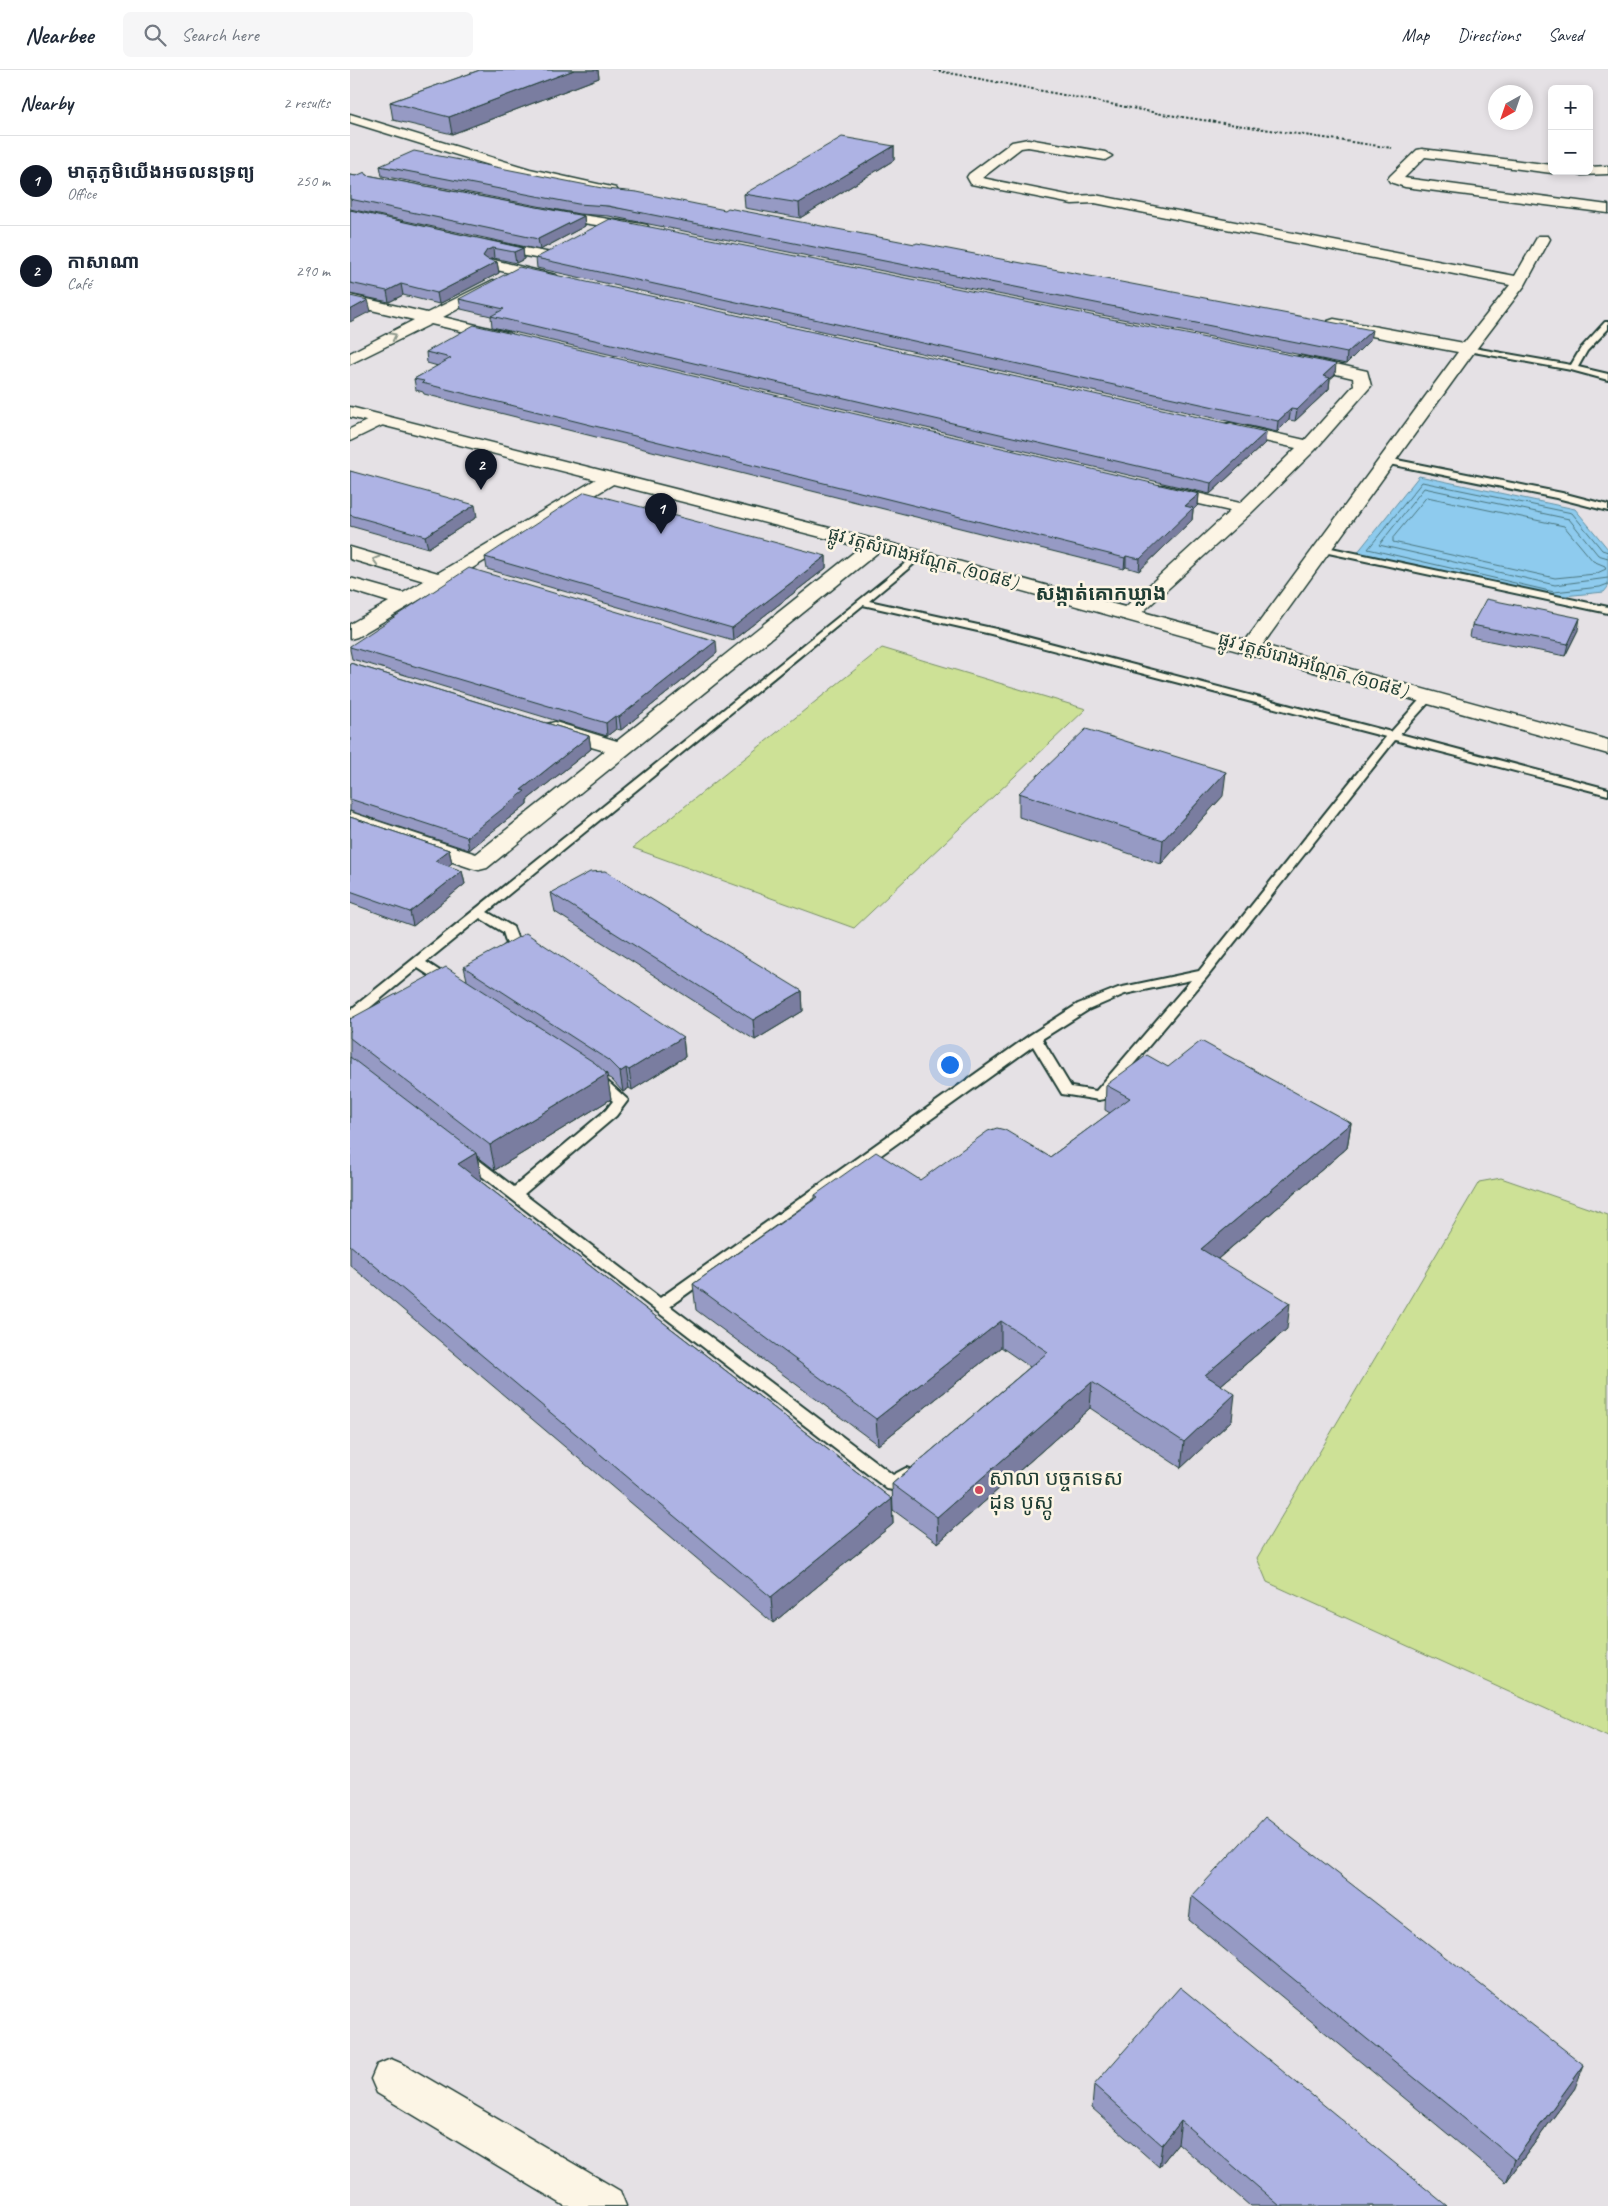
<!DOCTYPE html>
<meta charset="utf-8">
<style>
body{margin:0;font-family:Caveat,"Noto Sans Khmer",sans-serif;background:#f6f6f7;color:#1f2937}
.controls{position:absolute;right:15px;top:15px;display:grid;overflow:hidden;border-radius:8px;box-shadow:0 2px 8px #0003}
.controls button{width:45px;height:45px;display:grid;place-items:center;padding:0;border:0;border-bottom:1px solid #e0e1e3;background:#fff;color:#1f2937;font:25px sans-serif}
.compass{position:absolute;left:1138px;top:15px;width:45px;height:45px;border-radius:50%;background:#fff;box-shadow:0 2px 8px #0003;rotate:220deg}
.you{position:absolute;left:599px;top:994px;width:18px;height:18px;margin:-12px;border:4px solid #fff;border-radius:50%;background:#1a73e8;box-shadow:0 0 0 8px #1a73e833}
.badge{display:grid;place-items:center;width:32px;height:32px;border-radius:50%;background:#111827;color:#fff;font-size:16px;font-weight:700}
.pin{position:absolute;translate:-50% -41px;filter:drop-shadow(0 1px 2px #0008)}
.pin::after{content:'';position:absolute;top:26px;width:18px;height:15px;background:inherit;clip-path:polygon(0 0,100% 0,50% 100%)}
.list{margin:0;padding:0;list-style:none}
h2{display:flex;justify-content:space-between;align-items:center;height:65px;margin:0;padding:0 20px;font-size:21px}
h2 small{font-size:16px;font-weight:400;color:#747a83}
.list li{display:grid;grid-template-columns:32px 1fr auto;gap:15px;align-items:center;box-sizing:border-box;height:90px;padding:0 20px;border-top:1px solid #e0e1e3}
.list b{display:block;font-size:19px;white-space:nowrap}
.list p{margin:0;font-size:16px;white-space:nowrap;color:#747a83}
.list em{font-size:16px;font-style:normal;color:#747a83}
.icon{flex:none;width:28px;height:28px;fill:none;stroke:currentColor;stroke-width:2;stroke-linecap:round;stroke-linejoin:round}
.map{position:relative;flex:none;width:1258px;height:2136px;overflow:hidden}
header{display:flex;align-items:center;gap:30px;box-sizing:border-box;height:70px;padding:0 25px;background:#fff;border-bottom:1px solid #e0e1e3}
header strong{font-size:24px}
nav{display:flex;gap:28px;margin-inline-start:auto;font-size:18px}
.search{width:350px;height:45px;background:#f6f6f7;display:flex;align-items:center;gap:12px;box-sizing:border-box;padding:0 18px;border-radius:8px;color:#747a83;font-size:19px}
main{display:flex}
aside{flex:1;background:#fff}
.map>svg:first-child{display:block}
.green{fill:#cde196;stroke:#768f65}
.water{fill:#8ecbee;stroke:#6292a4}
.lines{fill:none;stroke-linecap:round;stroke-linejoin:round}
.shore{stroke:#4b767e;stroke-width:1}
.lane-casing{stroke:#1f3d34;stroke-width:4}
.street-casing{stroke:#1f3d34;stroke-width:3}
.secondary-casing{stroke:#1f3d34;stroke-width:3}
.path{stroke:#1f3d34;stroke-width:2;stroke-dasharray:2.5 2;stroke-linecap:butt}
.lane{fill:#fcf5e5;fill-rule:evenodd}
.street{fill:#fcf5e5;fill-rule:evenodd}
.secondary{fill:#fcf5e5;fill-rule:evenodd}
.wall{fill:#969ac4;stroke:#1f3d34}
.shaded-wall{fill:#7a7da0;stroke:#1f3d34}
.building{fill:#aeb3e4;stroke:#1f3d34}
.oneway{stroke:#8e998c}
.poi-dot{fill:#d1495b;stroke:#fcf5e5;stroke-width:2}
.labels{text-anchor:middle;stroke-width:5;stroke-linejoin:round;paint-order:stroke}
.far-street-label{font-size:18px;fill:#1f3d34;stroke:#fcf5e5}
.far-quarter-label{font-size:20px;font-weight:bold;fill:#1f3d34;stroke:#fcf5e5}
.poi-label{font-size:21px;fill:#1f3d34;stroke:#fcf5e5;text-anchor:start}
</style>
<header>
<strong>Nearbee</strong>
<div class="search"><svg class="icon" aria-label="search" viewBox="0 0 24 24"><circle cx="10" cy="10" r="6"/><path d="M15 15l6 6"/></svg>Search here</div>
<nav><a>Map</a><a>Directions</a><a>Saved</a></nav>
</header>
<main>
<aside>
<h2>Nearby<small>2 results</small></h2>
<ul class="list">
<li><span class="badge">1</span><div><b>មាតុភូមិយើងអចលនទ្រព្យ</b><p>Office</p></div><em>250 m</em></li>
<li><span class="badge">2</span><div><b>កាសាណា</b><p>Café</p></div><em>290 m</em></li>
</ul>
</aside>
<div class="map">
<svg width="1258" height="2136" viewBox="0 0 1258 2136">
<rect width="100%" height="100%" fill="#e5e1e5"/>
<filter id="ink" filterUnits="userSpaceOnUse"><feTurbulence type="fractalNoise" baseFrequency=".02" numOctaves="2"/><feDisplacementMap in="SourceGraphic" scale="10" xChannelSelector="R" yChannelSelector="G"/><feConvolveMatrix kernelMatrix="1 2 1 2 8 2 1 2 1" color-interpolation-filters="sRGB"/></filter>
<g filter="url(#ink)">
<g class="green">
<polygon points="532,578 736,639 504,858 283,778"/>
<polygon points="1151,1108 1258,1145 1258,1667 917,1512 907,1488 1129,1112"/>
</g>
<polygon class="water" points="1069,406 1225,439 1258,479 1258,517 1254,522 1204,527 1007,483"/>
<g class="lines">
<g class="shore">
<polygon points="1077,427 1214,456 1243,491 1255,496 1256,499 1245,504 1205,508 1043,472 1043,468"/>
<polyline points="1258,482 1252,480 1222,443 1072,412 1018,479 1204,522 1250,517 1258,514"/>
<polyline points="1258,488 1248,485 1219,449 1074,418 1029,475 1205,515 1258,508"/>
</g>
<g class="lane-casing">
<g id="lane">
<polygon points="1255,252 1258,252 1258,259 1237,281 1228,297 1258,304 1258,310 1221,300 1118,281 1114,279 1118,277 1221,295 1231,278"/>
<polygon points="1037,388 1212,423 1258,435 1258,441 1211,429 1034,393 1034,389"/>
<polygon points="972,476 1258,537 1258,543 969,481 967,479"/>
<path d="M 568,483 L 571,484 L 571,488 L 519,531 L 646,559 L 1041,662 L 1074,625 L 1082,625 L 1083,627 L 1082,629 L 1050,664 L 1258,719 L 1258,725 L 1045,670 L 857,907 L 754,1029 L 749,1030 L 712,1024 L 683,976 L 320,1236 L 543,1405 L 556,1398 L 562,1400 L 564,1404 L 562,1408 L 543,1420 L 537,1419 L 111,1090 L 109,1087 L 111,1084 L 121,1084 L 164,1117 L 256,1040 L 263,1031 L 237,1007 L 239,1004 L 249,1004 L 278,1030 L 266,1046 L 174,1124 L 310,1228 L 680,965 L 728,934 L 768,918 L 849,901 L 1036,667 L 641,564 L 513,535 L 137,842 L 163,857 L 170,875 L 158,886 L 150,886 L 148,883 L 157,874 L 153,862 L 130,848 L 76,892 L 102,909 L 104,912 L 102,915 L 94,915 L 68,898 L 5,950 L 0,951 L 0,940 ZM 841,910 L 746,1021 L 721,1017 L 692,969 L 738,940 L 775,924 Z"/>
</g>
</g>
<g class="street-casing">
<g id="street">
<polygon points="0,44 180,99 266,118 268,121 261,125 172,105 0,52"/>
<polygon points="678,69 755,82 762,86 755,90 678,77 671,78 632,108 722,126 745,125 1165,206 1188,166 1198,166 1200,169 1175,215 1124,282 908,581 901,583 894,581 891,577 1108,282 984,259 978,257 976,254 978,251 984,249 1114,273 1160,215 745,133 722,134 621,114 617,107 619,104 662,72"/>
<polygon points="1072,79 1202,95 1202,101 1207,101 1202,103 1075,87 1054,108 1258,135 1258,143 1055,117 1040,112 1038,109 1040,106 1067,80"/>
<polygon points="1258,96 1258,104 1231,105 1224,101 1239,101 1239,97"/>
<polygon points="199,140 292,154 297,155 299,158 297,161 292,162 194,147 192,144 194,141"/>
<polygon points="138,171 196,182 201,183 203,186 201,189 196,190 133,178 131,175 133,172"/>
<polygon points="144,190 206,205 209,208 206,211 201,213 139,198 136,195 139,192"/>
<polygon points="143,210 148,212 151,215 148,218 93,247 160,263 162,266 160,269 154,271 81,254 0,294 0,283 64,250 0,235 0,225 77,243"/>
<polygon points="950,286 1017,301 1021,316 965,380 901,443 786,548 779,550 772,548 769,544 772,540 880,441 806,424 803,420 806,416 812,415 890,433 946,378 874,362 871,358 874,354 880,353 955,370 1004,315 1003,308 944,294 942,291 944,288"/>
<polygon points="29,345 35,346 38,350 35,354 0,371 0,359"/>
<polygon points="259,404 265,405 268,409 265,413 7,567 0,569 0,554 39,532 0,520 0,508 53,523 74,511 0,489 0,477 88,503 253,405"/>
<polygon points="525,469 532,471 535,475 532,479 137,798 129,800 121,798 0,757 0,742 126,784 255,681 197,664 194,659 197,654 205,652 267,671 518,471"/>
<polygon points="41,1989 55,1995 270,2121 276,2136 215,2136 27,2023 21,2009 27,1995"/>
</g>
</g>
<g class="secondary-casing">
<polygon id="secondary" points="0,337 575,482 1258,670 1258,684 561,490 0,347"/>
</g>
<polyline class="path" points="584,0 812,44 1042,78"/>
<use href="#lane" class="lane"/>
<use href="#street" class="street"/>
<use href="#secondary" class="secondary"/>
</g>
<g class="wall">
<polygon points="130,0 248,0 249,8 102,64 43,50 40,32"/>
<polygon points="544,76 544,90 450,148 395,138 394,124"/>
<polygon points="30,96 1020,270 996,294 259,146 229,144 32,106"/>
<polygon points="0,105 6,106 17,105 234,146 235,156 190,180 0,139"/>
<polygon points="0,140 173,178 174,189 166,193 144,188 140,190 147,192 149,203 89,234 53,225 39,232 0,224"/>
<polygon points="186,188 985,305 980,309 979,319 945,351 939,350 927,362 187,198"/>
<polygon points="109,229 916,362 915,373 860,424 142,257 141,246 111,239"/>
<polygon points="76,282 849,424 848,435 843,440 842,450 789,501 776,497 774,499 74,324 73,322 66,320 64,309 88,296 77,293"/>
<polygon points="0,401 127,447 78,478 0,456"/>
<polygon points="476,486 476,498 383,570 137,499 135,487"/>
<polygon points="1122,555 1228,560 1215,586 1120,567"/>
<polygon points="0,576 367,583 271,660 266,659 257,666 2,589 0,580"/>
<polygon points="0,593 239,666 241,679 177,730 177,734 119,780 0,741"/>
<polygon points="669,723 873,726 811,794 669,747"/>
<polygon points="0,747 99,780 102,793 98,796 112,801 115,814 63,856 0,833"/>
<polygon points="201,823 452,921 453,941 405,970 205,842"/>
<polygon points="114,897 333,967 335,987 282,1020 279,1018 273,1022 261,1009 257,1007 261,1029 145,1100 127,1086 132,1109 129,1110 542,1429 543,1454 423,1553 0,1195 0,949 117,910"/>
<polygon points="818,997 1001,1053 997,1078 868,1189 937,1259 871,1315 882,1350 831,1398 740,1338 588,1473 543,1440 542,1414 680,1297 651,1277 528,1375 346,1240 343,1214 465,1128 465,1125 570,1110 700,1087 760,1043 755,1040 756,1015"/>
<polygon points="842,1826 1225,2018 1156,2112 839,1850"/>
<polygon points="744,2015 1097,2136 900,2136 828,2073 809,2097 742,2038"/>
</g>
<g class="shaded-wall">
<polygon points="224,0 248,0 249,8 102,64 99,47"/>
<polygon points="544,76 544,90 450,148 449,133"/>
<polygon points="234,146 235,156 190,180 188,169"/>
<polygon points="143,178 144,188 138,190 133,186 137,180"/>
<polygon points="173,178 174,189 166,193 164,182"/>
<polygon points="147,192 149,203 89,234 87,223"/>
<polygon points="51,214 53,225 39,232 37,221"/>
<polygon points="18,230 21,241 0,252 0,240"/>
<polygon points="1022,260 1020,270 996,294 997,283"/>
<polygon points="986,294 985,305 980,309 979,319 945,351 947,340 973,306"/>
<polygon points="941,339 939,350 927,362 928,351"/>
<polygon points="916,362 915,373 860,424 861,413"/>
<polygon points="849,424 848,435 843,440 842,450 789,501 790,489 835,436"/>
<polygon points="125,435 127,447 78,478 75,466"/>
<polygon points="476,486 476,498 383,570 382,558"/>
<polygon points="776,486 776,497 774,499 775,488"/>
<polygon points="1230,548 1228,560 1215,586 1218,574"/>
<polygon points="366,571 367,583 271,660 269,647"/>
<polygon points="265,646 266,659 257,666 256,653"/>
<polygon points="239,666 241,679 177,730 177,734 119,780 117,767 171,720"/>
<polygon points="876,702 873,726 811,794 813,770"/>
<polygon points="99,780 102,793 88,804 85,791"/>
<polygon points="112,801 115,814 63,856 60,842"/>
<polygon points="452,921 453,941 405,970 403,950"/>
<polygon points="333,967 335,987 282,1020 279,1000"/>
<polygon points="276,998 279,1018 273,1022 270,1002"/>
<polygon points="257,1004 261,1029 145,1100 140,1075"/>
<polygon points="1001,1053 997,1078 849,1205 851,1179"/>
<polygon points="126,1083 132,1109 113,1120 108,1094"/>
<polygon points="940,1233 937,1259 852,1331 855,1305"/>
<polygon points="651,1251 651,1277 528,1375 526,1349"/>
<polygon points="742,1312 740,1338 588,1473 587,1447"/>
<polygon points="885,1324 882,1350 831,1398 834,1372"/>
<polygon points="542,1429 543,1454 423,1553 421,1527"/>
<polygon points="1234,1995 1225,2018 1156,2112 1165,2090"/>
<polygon points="831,2051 828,2073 809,2097 812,2075"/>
</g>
<g class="building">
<polygon points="130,0 224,0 99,47 40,32"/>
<polygon points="492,67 544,76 449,133 394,124"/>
<polygon points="64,81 257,119 287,122 375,140 378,138 565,174 567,173 1022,260 997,283 258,136 228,134 30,96"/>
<polygon points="15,102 17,105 234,146 188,169 0,129 0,105 6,106"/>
<polygon points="0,140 173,178 164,182 143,178 137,180 133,186 137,189 147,192 87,223 51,214 37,221 0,213"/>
<polygon points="260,149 986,294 973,306 980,308 947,340 941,339 928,351 186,188"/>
<polygon points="169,197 916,362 861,413 141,246 154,239 109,229"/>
<polygon points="0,226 18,230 0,240"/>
<polygon points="124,255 849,424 835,436 843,438 790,489 776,486 775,488 72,313 74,311 64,309 101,288 76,282"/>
<polygon points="0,401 125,435 75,466 0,445"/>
<polygon points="235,422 476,486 382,558 135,487"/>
<polygon points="119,498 366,571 269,647 265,646 256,653 0,577 0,576"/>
<polygon points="1136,529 1230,548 1218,574 1122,555"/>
<polygon points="0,593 239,666 171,720 175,721 117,767 0,729"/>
<polygon points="736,659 876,702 813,770 669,723"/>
<polygon points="0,747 99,780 85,791 112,801 60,842 0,821"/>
<polygon points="255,801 452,921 403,950 201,823 240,802"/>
<polygon points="176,863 333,967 279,1000 276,998 270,1002 258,990 114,897"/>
<polygon points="96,897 245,993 257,1004 140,1075 0,968 0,961 1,961 0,960 0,949"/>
<polygon points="851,971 1001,1053 851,1179 940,1233 855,1305 885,1324 834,1372 742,1312 587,1447 542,1414 698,1282 651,1251 526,1349 343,1214 468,1127 465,1125 526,1082 570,1110 638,1061 647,1058 655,1060 700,1087 780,1028 756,1015 797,985 818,997"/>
<polygon points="0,987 126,1083 108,1094 542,1429 421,1527 0,1175"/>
<polygon points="915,1747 1234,1995 1165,2090 842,1826"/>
<polygon points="830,1917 1097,2136 930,2136 831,2051 812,2075 744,2015"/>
</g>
<defs><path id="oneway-chevron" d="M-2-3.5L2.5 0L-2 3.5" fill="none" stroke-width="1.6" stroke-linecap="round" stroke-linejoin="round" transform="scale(1.25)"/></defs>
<g class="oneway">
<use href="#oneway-chevron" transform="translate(43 266) rotate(-27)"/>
<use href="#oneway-chevron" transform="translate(26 490) rotate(-164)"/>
</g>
</g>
<circle class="poi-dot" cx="629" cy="1420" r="5"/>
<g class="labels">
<g class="far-street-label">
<text transform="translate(573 488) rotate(15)" y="6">ផ្លូវ វត្តសំរោងអណ្ដែត (១០៨៩)</text>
<text transform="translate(963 595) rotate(16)" y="6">ផ្លូវ វត្តសំរោងអណ្ដែត (១០៨៩)</text>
</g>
<g class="far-quarter-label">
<text x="751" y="530">សង្កាត់គោកឃ្លាង</text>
</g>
<g class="poi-label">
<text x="639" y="1415">សាលា បច្ចកទេស<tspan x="639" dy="24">ដុន បូស្កូ</tspan></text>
</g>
</g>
</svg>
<div class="controls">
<button>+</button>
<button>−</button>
</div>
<svg class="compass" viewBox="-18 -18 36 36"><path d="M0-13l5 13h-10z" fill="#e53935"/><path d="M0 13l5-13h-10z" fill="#747a83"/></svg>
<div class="you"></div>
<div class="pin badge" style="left:311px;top:464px">1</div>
<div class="pin badge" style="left:131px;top:420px">2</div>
</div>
</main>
